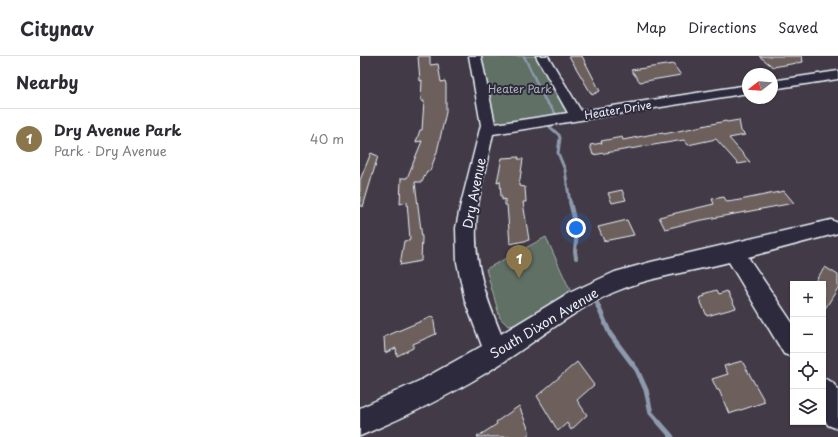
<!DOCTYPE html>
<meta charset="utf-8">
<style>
body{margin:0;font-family:"Playpen Sans",sans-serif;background:#f2f2f3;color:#2b2b33}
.controls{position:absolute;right:12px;bottom:12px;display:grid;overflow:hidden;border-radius:0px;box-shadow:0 1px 3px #0004}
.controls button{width:36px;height:36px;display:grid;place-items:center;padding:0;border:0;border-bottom:1px solid #e1e1e2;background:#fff;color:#2b2b33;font:20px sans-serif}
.compass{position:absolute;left:382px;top:12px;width:36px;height:36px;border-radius:50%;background:#fff;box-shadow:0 1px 3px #0004;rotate:253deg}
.you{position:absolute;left:216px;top:172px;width:14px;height:14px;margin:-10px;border:3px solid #fff;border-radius:50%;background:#1a73e8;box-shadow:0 0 0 6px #1a73e833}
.badge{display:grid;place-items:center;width:26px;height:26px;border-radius:50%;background:#8a764a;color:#fff;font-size:13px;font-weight:700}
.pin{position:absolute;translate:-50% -33px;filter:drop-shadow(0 1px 2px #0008)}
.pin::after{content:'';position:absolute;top:21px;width:14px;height:12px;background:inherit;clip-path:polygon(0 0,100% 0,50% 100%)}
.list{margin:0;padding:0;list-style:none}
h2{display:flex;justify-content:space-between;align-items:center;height:52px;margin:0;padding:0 16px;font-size:17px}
h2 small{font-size:13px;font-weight:400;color:#7c7c81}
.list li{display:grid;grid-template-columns:26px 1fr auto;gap:12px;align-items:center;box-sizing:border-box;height:60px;padding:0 16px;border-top:1px solid #e1e1e2}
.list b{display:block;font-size:15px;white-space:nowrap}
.list p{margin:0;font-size:13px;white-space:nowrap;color:#7c7c81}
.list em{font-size:13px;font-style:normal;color:#7c7c81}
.icon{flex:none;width:22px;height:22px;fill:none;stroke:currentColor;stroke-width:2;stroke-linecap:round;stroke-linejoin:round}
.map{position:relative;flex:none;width:478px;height:381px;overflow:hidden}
header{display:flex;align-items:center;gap:24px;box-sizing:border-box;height:56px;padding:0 20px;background:#fff;border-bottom:1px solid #e1e1e2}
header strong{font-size:19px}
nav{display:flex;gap:22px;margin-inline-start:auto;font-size:14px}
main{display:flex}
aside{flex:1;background:#fff}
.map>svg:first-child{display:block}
.green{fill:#606f65;stroke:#a4b0ae}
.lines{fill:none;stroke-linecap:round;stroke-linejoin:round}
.stream-far3{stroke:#8e9aae;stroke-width:2.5}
.stream-far2{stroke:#8e9aae;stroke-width:3}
.stream-far1{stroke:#8e9aae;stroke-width:4}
.stream{stroke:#8e9aae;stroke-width:5}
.building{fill:#6d615c;stroke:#e8f1f8}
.minor-casing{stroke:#e8f1f8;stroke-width:3}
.minor{fill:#2f2a3d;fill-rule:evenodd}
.labels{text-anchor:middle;stroke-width:4;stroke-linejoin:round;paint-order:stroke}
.far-park-label{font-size:11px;fill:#abb6b6;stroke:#2f2a3d}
.far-street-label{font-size:11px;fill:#e8f1f8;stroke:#2f2a3d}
.street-label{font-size:13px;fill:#e8f1f8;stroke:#2f2a3d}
</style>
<header>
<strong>Citynav</strong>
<nav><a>Map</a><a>Directions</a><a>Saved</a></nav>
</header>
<main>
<aside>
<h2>Nearby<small></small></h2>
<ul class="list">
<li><span class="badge">1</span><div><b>Dry Avenue Park</b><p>Park · Dry Avenue</p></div><em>40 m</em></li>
</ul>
</aside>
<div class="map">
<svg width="478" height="381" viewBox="0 0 478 381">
<rect width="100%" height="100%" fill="#423a46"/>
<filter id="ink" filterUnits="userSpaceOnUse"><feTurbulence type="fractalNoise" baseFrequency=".025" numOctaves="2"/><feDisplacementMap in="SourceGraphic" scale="8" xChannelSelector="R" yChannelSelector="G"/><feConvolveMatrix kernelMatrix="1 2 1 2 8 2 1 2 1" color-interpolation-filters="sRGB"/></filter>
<g filter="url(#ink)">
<g class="green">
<polygon points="119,0 178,0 209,58 142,68 137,67 134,62"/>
<path d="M 186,181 L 210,234 C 197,243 163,270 148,270 L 140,262 L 126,213 Z"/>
</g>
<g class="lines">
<polyline class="stream-far3" points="164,0 185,44 196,58"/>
<polyline class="stream-far2" points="190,71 199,79 200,82 198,97 205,114 210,147"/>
<g class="stream-far1">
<polyline points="210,146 217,175 215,195 216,202"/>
<polyline points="237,247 239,251"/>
</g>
<polyline class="stream" points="238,250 250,278 277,314 286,334 291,357 312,381"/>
</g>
<g class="building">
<polygon points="58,0 70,0 70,9 78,8 81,26 85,25 86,28 86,56 77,96 70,115 67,115 62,126 55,126 62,182 61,205 40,209 44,185 50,184 47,146 40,148 41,122 47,122 62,85 56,86 60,74 62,74 64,45 61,45 62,24 60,25"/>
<polygon points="209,0 222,0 240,35 232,39"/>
<polygon points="399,0 442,0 443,6 413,11"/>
<polygon points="313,8 321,19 280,26 271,14"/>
<polygon points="379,64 381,75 385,79 369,82 390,106 378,108 356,83 328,89 324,84 233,99 230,89 242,87 241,85 262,81 263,84 303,76 304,78 366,65 367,66"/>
<polygon points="11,97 18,100 3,151 0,150 0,124"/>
<polygon points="159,101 158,103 163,103 159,130 165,131 166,146 163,146 169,184 150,188 147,149 145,149 145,143 142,144 142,141 141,141 140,125 137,126 142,102"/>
<polygon points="262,134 266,144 252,147 248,137"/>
<polygon points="424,135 434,147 337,165 305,173 299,161 354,148 352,143 364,141 367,146 380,144"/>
<polygon points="267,164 274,179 244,185 238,171"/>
<polygon points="465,211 478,219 478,232 463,256 463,228 453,228"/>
<polygon points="357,234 359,238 367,235 376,252 347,260 339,242 345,240 344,238"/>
<polygon points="73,260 76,278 53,288 53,292 37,300 36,292 25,297 24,281"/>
<polygon points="382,305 405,346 369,358 359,334 357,334 352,323 368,318 364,310"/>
<polygon points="217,306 234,329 217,344 227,359 211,374 207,367 198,375 177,340"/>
<polygon points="159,350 170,377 165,381 117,381 137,368 136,366"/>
</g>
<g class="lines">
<g class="minor-casing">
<g id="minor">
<path d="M 109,0 L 121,0 L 135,68 L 208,57 L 176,0 L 188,0 L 221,55 L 388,29 L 388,37 L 133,78 C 127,108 117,140 116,171 C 114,209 127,244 141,278 L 207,238 L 255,216 L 291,206 L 471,164 L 478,167 L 478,177 L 388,201 L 433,268 L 433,301 L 424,298 L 369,206 C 330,216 288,221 252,237 C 213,255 180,282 145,305 C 99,335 50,359 0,380 L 0,352 L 61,324 L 122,290 L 105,245 L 97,206 L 96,172 L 100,152 L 121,69 Z"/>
<polygon points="478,15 478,23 412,33 412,25"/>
<polygon points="463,322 472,326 478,334 478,373 468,369 463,360"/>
</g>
</g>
<use href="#minor" class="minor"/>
</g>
</g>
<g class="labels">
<g class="far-park-label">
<text x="160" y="37">Heater Park</text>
</g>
<g class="far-street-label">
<text transform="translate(258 54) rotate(-9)" y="4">Heater Drive</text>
</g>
<g class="street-label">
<text transform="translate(114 137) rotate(-79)" y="5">Dry Avenue</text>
<text transform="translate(184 267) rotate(-31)" y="5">South Dixon Avenue</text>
</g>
</g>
</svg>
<div class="controls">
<button>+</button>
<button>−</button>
<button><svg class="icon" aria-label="locate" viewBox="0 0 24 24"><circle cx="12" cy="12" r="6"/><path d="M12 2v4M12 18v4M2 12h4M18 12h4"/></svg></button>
<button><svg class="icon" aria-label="layers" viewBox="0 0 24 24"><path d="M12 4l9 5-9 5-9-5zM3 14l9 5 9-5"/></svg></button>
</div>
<svg class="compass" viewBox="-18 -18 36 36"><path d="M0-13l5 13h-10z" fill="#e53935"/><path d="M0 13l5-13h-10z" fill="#7c7c81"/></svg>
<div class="you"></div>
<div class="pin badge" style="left:159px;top:222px">1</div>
</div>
</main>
